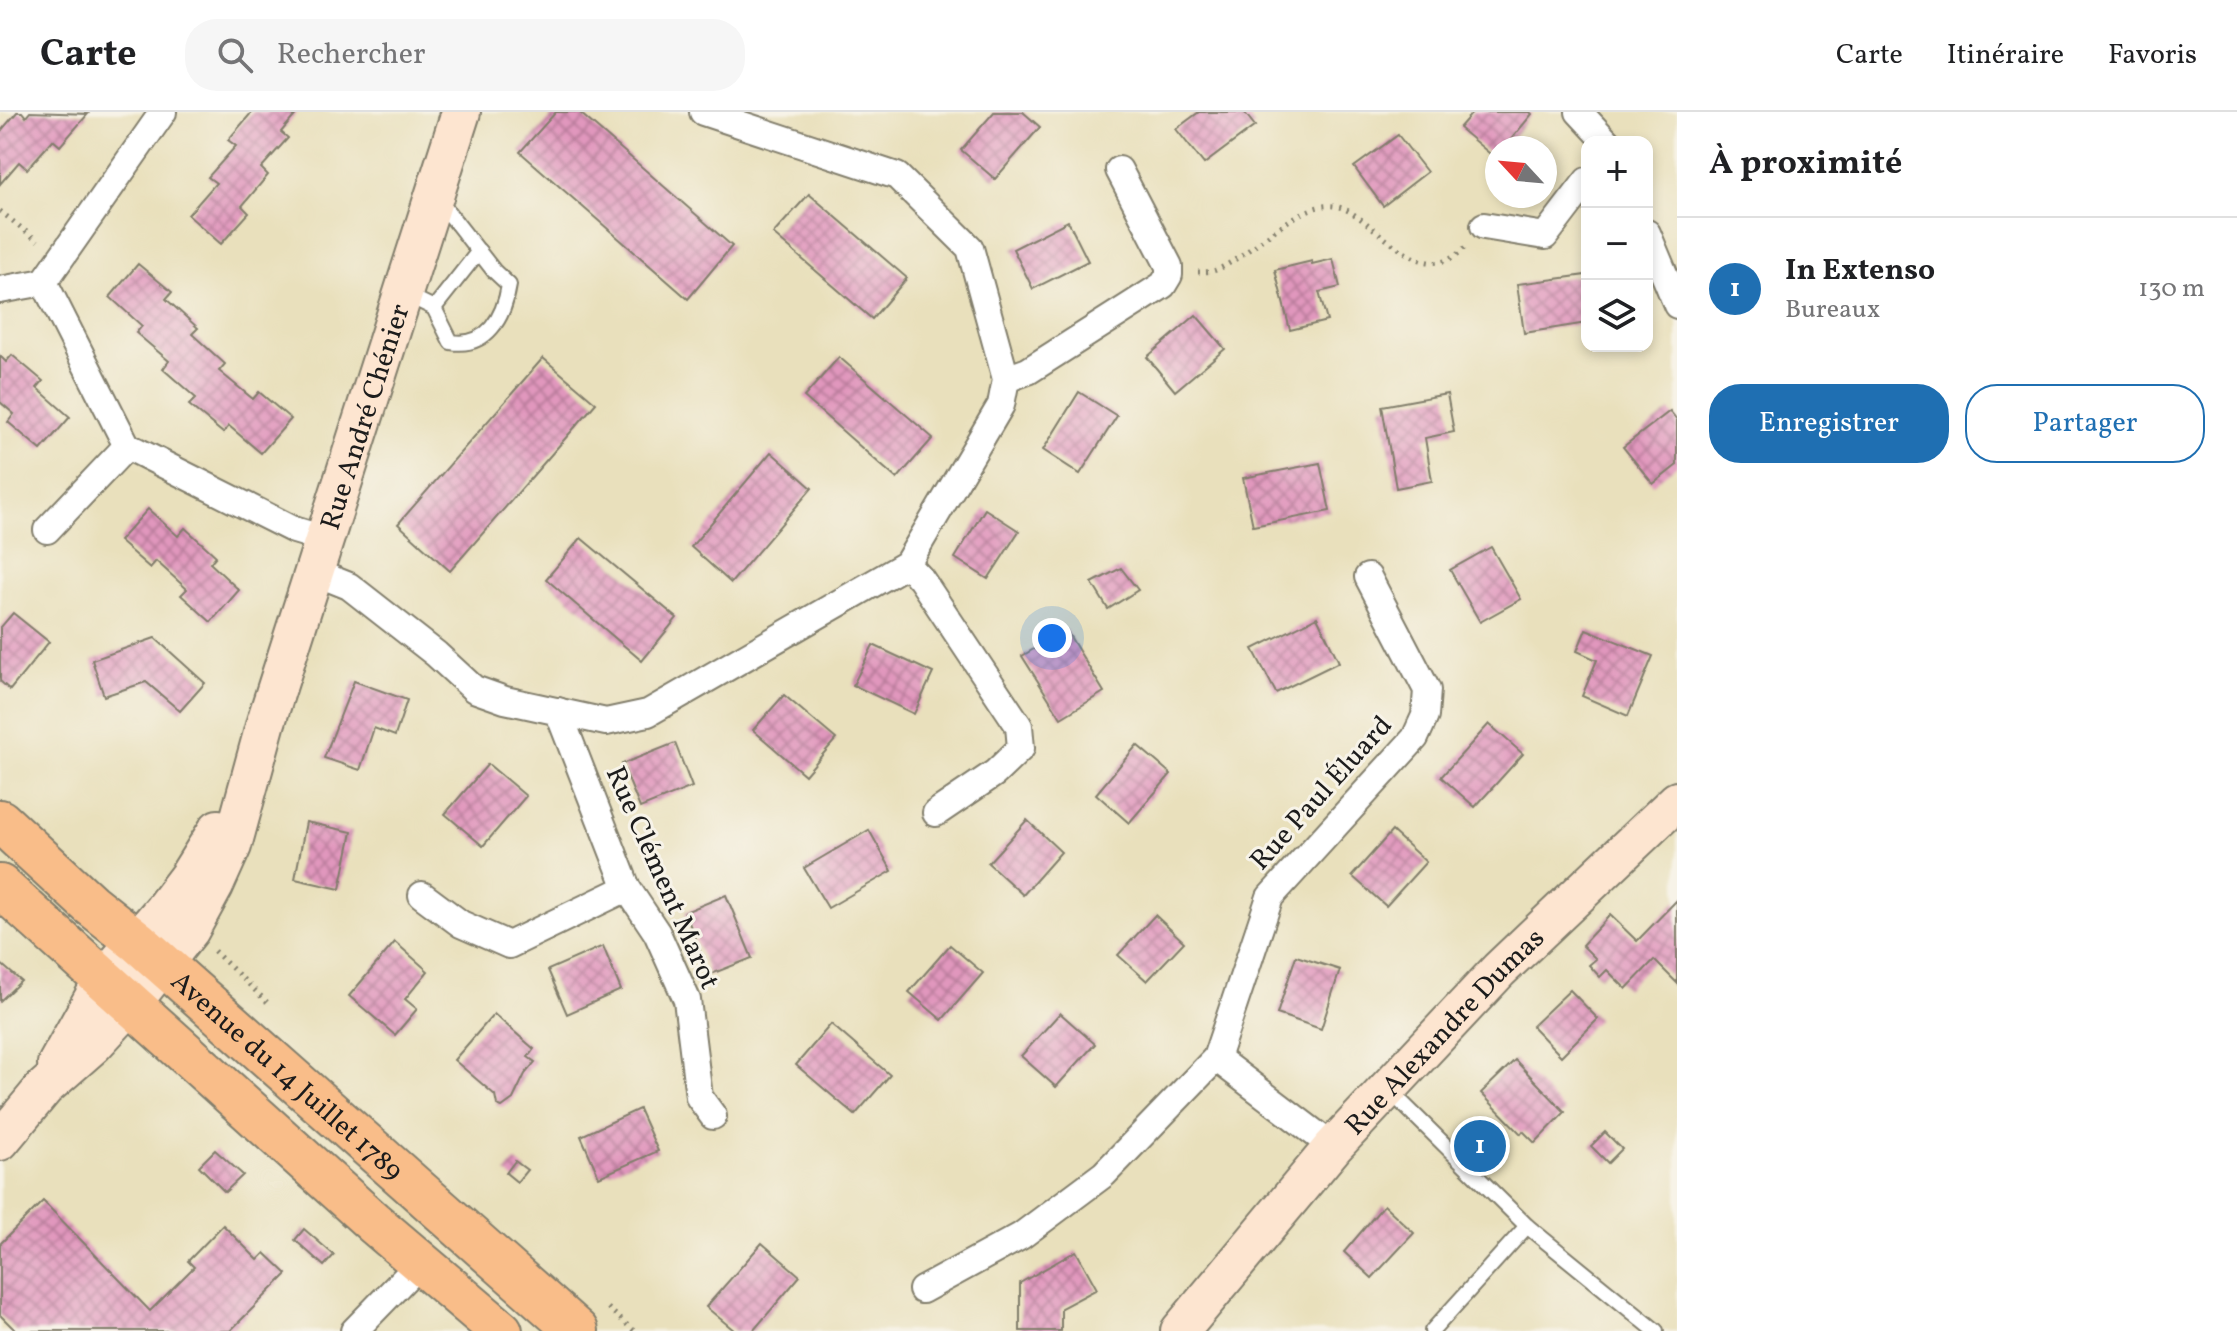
<!DOCTYPE html>
<html lang="fr">
<meta charset="utf-8">
<style>
body{margin:0;font-family:Vollkorn,serif;background:#f6f6f6;color:#202124}
.controls{position:absolute;right:24px;top:24px;display:grid;overflow:hidden;border-radius:16px;box-shadow:0 4px 12px #0003}
.controls button{width:72px;height:72px;display:grid;place-items:center;padding:0;border:0;border-bottom:2px solid #e0e0e0;background:#fff;color:#202124;font:40px sans-serif}
.compass{position:absolute;left:1485px;top:24px;width:72px;height:72px;border-radius:50%;background:#fff;box-shadow:0 4px 12px #0003;rotate:296deg}
.you{position:absolute;left:1052px;top:526px;width:28px;height:28px;margin:-20px;border:6px solid #fff;border-radius:50%;background:#1a73e8;box-shadow:0 0 0 12px #1a73e833}
.badge{display:grid;place-items:center;width:52px;height:52px;border-radius:50%;background:#1f6fb2;color:#fff;font-size:26px;font-weight:700}
.pin{position:absolute;translate:-50% -50%;border:4px solid #fff;box-shadow:0 2px 8px #0006}
.list{margin:0;padding:0;list-style:none}
h2{display:flex;justify-content:space-between;align-items:center;height:104px;margin:0;padding:0 32px;font-size:34px}
h2 small{font-size:26px;font-weight:400;color:#757577}
.list li{display:grid;grid-template-columns:52px 1fr auto;gap:24px;align-items:center;box-sizing:border-box;height:144px;padding:0 32px;border-top:2px solid #e0e0e0}
.list b{display:block;font-size:30px;white-space:nowrap}
.list p{margin:0;font-size:26px;white-space:nowrap;color:#757577}
.list em{font-size:26px;font-style:normal;color:#757577}
.actions{display:flex;gap:16px;padding:24px 32px}
.actions a{flex:1;padding:18px 0;border:2px solid #1f6fb2;border-radius:32px;text-align:center;font-size:28px;color:#1f6fb2}
.actions .main{background:#1f6fb2;color:#fff}
.icon{flex:none;width:44px;height:44px;fill:none;stroke:currentColor;stroke-width:2;stroke-linecap:round;stroke-linejoin:round}
.map{position:relative;flex:none;width:1677px;height:1219px;overflow:hidden}
header{display:flex;align-items:center;gap:48px;box-sizing:border-box;height:112px;padding:0 40px;background:#fff;border-bottom:2px solid #e0e0e0}
header strong{font-size:38px}
nav{display:flex;gap:44px;margin-inline-start:auto;font-size:28px}
.search{width:560px;height:72px;background:#f6f6f6;display:flex;align-items:center;gap:20px;box-sizing:border-box;padding:0 28px;border-radius:32px;color:#757577;font-size:30px}
main{display:flex}
aside{flex:1;background:#fff}
.map>svg:first-child{display:block}
.building{fill:url(#building-cross-hatch)}
.lines{fill:none;stroke-linecap:round;stroke-linejoin:round}
.lane-casing{stroke:#827e6c;stroke-width:18}
.street-casing{stroke:#827e6c;stroke-width:30}
.secondary-casing{stroke:#827e6c;stroke-width:42}
.primary-casing{stroke:#827e6c;stroke-width:46}
.path{stroke:#827e6c;stroke-width:5;stroke-dasharray:2 6;stroke-linecap:butt}
.lane{stroke:#fff;stroke-width:14}
.street{stroke:#fff;stroke-width:26}
.secondary{stroke:#fde5d0;stroke-width:38}
.primary{stroke:#f9bd89;stroke-width:42}
.labels{text-anchor:middle;stroke-width:6;stroke-linejoin:round;paint-order:stroke}
.street-label{font-size:28px;fill:#1c1c1c;stroke:#f7f3e8}
</style>
<header>
<strong>Carte</strong>
<div class="search"><svg class="icon" aria-label="search" viewBox="0 0 24 24"><circle cx="10" cy="10" r="6"/><path d="M15 15l6 6"/></svg>Rechercher</div>
<nav><a>Carte</a><a>Itinéraire</a><a>Favoris</a></nav>
</header>
<main>
<div class="map">
<svg width="1677" height="1219" viewBox="0 0 1677 1219">
<defs>
<pattern id="building-cross-hatch" width="8" height="8" patternUnits="userSpaceOnUse" patternTransform="scale(2)"><rect width="8" height="8" fill="#e197bd"/><path d="M0 0l8 8M0 8l8-8" fill="none" stroke="#b67a99"/></pattern>
</defs>
<rect width="100%" height="100%" fill="#f7f3e8"/>
<filter id="ink" filterUnits="userSpaceOnUse"><feTurbulence type="fractalNoise" baseFrequency=".0125" numOctaves="2"/><feDisplacementMap in="SourceGraphic" scale="16" xChannelSelector="R" yChannelSelector="G"/><feConvolveMatrix kernelMatrix="1 2 1 2 8 2 1 2 1" color-interpolation-filters="sRGB"/></filter>
<filter id="wash" filterUnits="userSpaceOnUse"><feTurbulence type="fractalNoise" baseFrequency=".006" numOctaves="4" result="noise"/><feDisplacementMap in="SourceGraphic" scale="32" xChannelSelector="R" yChannelSelector="G"/><feGaussianBlur stdDeviation="1.8" result="paint"/><feColorMatrix in="noise" values="0 0 0 0 0 0 0 0 0 0 0 0 0 0 0 0 0 1.4 0 .05"/><feComposite in="paint" operator="in"/></filter>
<g filter="url(#wash)">
<rect width="100%" height="100%" fill="#e9e0bc"/>
<g id="blocks">
<g class="building">
<polygon points="17,0 22,0 26,5 30,0 88,2 60,34 53,28 27,57 19,50 0,72 0,20"/>
<polygon points="252,0 298,0 281,20 288,26 261,56 268,63 242,94 249,101 221,132 188,103 216,71 208,65 236,34 228,28"/>
<polygon points="556,0 579,0 732,134 688,187 520,40"/>
<polygon points="994,0 1023,0 1040,15 995,67 961,38"/>
<polygon points="1199,0 1244,0 1255,14 1204,52 1176,17"/>
<polygon points="1473,0 1530,0 1532,2 1504,36 1497,36 1495,46 1459,16"/>
<polygon points="1398,23 1427,60 1383,94 1354,55"/>
<polygon points="809,82 907,166 872,207 773,122"/>
<polygon points="1068,109 1088,149 1033,177 1013,137"/>
<polygon points="1333,147 1340,175 1319,180 1327,209 1290,218 1275,158 1312,149 1312,152"/>
<polygon points="138,152 172,180 166,187 198,216 192,222 225,252 219,259 253,287 259,280 291,307 261,341 229,314 223,321 189,293 196,286 163,257 169,249 136,221 142,214 110,185"/>
<polygon points="1586,163 1587,211 1524,221 1517,172"/>
<polygon points="1196,203 1225,237 1175,279 1147,245"/>
<polygon points="12,243 43,269 37,276 70,305 41,338 8,310 14,302 0,290 0,244 6,250"/>
<polygon points="839,245 933,326 897,367 804,285"/>
<polygon points="543,246 596,291 450,459 398,412"/>
<polygon points="1079,280 1117,304 1080,362 1043,338"/>
<polygon points="1447,282 1454,320 1425,326 1432,369 1396,376 1382,294"/>
<polygon points="1670,299 1677,308 1677,353 1653,372 1623,335"/>
<polygon points="771,340 812,376 731,471 691,435"/>
<polygon points="1320,351 1330,399 1253,414 1243,366"/>
<polygon points="148,397 178,424 185,416 216,444 210,451 239,478 211,510 181,483 187,477 156,449 150,456 119,429"/>
<polygon points="985,397 1019,419 988,467 955,446"/>
<polygon points="581,426 677,506 642,549 546,467"/>
<polygon points="1491,435 1521,487 1480,510 1450,458"/>
<polygon points="1121,456 1138,478 1108,497 1092,471"/>
<polygon points="13,501 49,530 10,578 0,569 0,516"/>
<polygon points="1317,505 1339,550 1276,581 1253,537"/>
<polygon points="1586,517 1653,544 1628,604 1582,584 1597,548 1577,539"/>
<polygon points="1066,518 1104,580 1061,606 1022,544"/>
<polygon points="155,526 205,571 180,599 146,570 104,584 92,548"/>
<polygon points="873,533 933,561 914,602 853,573"/>
<polygon points="354,569 407,588 395,624 374,616 360,658 324,646"/>
<polygon points="784,583 836,627 805,663 753,618"/>
<polygon points="1489,612 1523,642 1475,695 1441,665"/>
<polygon points="675,631 692,675 640,696 622,652"/>
<polygon points="1137,633 1171,662 1129,711 1096,682"/>
<polygon points="488,652 526,684 483,734 445,702"/>
<polygon points="1027,708 1061,740 1023,783 988,751"/>
<polygon points="306,710 352,720 340,777 295,767"/>
<polygon points="869,718 892,759 828,796 804,756"/>
<polygon points="1392,719 1426,750 1386,794 1352,764"/>
<polygon points="726,783 752,846 709,863 685,800"/>
<polygon points="1677,788 1677,871 1654,848 1626,877 1607,858 1600,865 1589,853 1596,847 1582,833 1610,803 1637,829"/>
<polygon points="1155,803 1184,830 1147,869 1118,843"/>
<polygon points="395,830 428,859 405,887 417,897 395,923 349,884"/>
<polygon points="950,833 983,861 942,908 909,880"/>
<polygon points="603,834 621,878 567,902 548,858"/>
<polygon points="1296,844 1340,858 1321,917 1277,902"/>
<polygon points="0,851 21,869 0,889"/>
<polygon points="1570,878 1598,907 1561,944 1532,914"/>
<polygon points="1060,901 1095,932 1056,975 1021,944"/>
<polygon points="494,902 534,937 528,945 535,950 525,962 513,987 502,995 497,993 495,983 454,948"/>
<polygon points="831,912 890,963 855,1003 796,953"/>
<polygon points="1515,948 1565,1000 1535,1031 1523,1019 1521,1022 1481,981"/>
<polygon points="639,997 658,1039 599,1065 581,1024"/>
<polygon points="1605,1020 1622,1037 1608,1051 1591,1034"/>
<polygon points="215,1038 243,1063 225,1080 199,1054"/>
<polygon points="515,1049 527,1058 517,1070 506,1061"/>
<polygon points="43,1089 150,1199 194,1155 188,1149 223,1113 258,1148 265,1141 287,1162 230,1219 16,1219 0,1203 0,1132"/>
<polygon points="1384,1093 1414,1121 1372,1166 1344,1140"/>
<polygon points="304,1117 334,1143 324,1154 295,1128"/>
<polygon points="762,1131 800,1164 753,1219 735,1219 706,1195"/>
<polygon points="1076,1139 1097,1177 1061,1196 1061,1219 1020,1219 1020,1171"/>
</g>
</g>
</g>
<g filter="url(#ink)">
<use href="#blocks" fill-opacity="0" stroke="#827e6c" stroke-width="2"/>
<g class="lines">
<g class="lane-casing">
<g id="lane">
<path d="M 403,181 L 434,196 L 451,230 C 487,236 504,205 509,173 L 494,159 L 437,86"/>
<polyline points="434,196 479,139"/>
<polyline points="1388,977 1527,1114 1656,1219"/>
<polyline points="1432,1219 1527,1114"/>
</g>
</g>
<g class="street-casing">
<g id="street">
<polyline points="163,0 44,170 127,334 294,418 324,427"/>
<polyline points="1579,0 1607,30"/>
<polyline points="1484,114 1545,124 1587,69"/>
<polyline points="1647,121 1677,193"/>
<polyline points="0,178 44,170"/>
<polyline points="1006,267 1028,259 1163,173 1169,163 1169,154 1119,58"/>
<polyline points="47,418 127,334"/>
<polyline points="907,452 921,467 1019,614 1021,636 995,661 936,701"/>
<polyline points="314,460 349,474 436,542 474,577 505,588 606,610 648,601 907,452 1001,293 1006,267 970,136 897,64 703,0"/>
<polyline points="558,599 627,776 657,821 687,888 699,985 713,1004"/>
<polyline points="422,783 461,812 509,833 627,776"/>
<polyline points="1216,946 1333,1035"/>
<polyline points="922,1178 1021,1124 1104,1062 1216,946 1270,785 1415,626 1425,604 1427,578 1368,465"/>
<polyline points="354,1219 420,1151"/>
</g>
</g>
<g class="secondary-casing">
<g id="secondary">
<polyline points="57,952 104,867 163,798 188,765 218,717"/>
<path id="s1" d="M 0,1029 L 44,976 L 93,933 L 132,891 L 190,818 L 214,774 L 232,734 L 266,610 L 461,0"/>
<path id="s2" d="M 1180,1219 L 1333,1035 L 1499,858 L 1677,689"/>
</g>
</g>
<g class="primary-casing">
<g id="primary">
<path id="s3" d="M 0,709 L 90,792 L 138,830 L 577,1219"/>
<polyline points="0,774 374,1111 501,1219"/>
</g>
</g>
<g class="path">
<polyline points="0,99 38,129"/>
<path d="M 1198,160 C 1204,160 1211,160 1216,158 C 1251,144 1297,89 1334,94 C 1373,99 1420,187 1467,133"/>
<polyline points="214,839 267,890"/>
<polyline points="608,1196 634,1219"/>
</g>
<use href="#lane" class="lane"/>
<use href="#street" class="street"/>
<use href="#secondary" class="secondary"/>
<use href="#primary" class="primary"/>
</g>
</g>
<g class="labels">
<g class="street-label">
<text dy="10" stroke="none"><textPath href="#s1" startOffset="828">Rue André Chénier</textPath></text>
<text transform="translate(1320 680) rotate(-48)" y="10">Rue Paul Éluard</text>
<text transform="translate(664 765) rotate(66)" y="10">Rue Clément Marot</text>
<text dy="10" stroke="none"><textPath href="#s2" startOffset="400">Rue Alexandre Dumas</textPath></text>
<text dy="10" stroke="none"><textPath href="#s3" startOffset="384">Avenue du 14 Juillet 1789</textPath></text>
</g>
</g>
</svg>
<div class="controls">
<button>+</button>
<button>−</button>
<button><svg class="icon" aria-label="layers" viewBox="0 0 24 24"><path d="M12 4l9 5-9 5-9-5zM3 14l9 5 9-5"/></svg></button>
</div>
<svg class="compass" viewBox="-18 -18 36 36"><path d="M0-13l5 13h-10z" fill="#e53935"/><path d="M0 13l5-13h-10z" fill="#757577"/></svg>
<div class="you"></div>
<div class="pin badge" style="left:1480px;top:1034px">1</div>
</div>
<aside>
<h2>À proximité<small></small></h2>
<ul class="list">
<li><span class="badge">1</span><div><b>In Extenso</b><p>Bureaux</p></div><em>130 m</em></li>
</ul>
<div class="actions"><a class="main">Enregistrer</a><a>Partager</a></div>
</aside>
</main>
